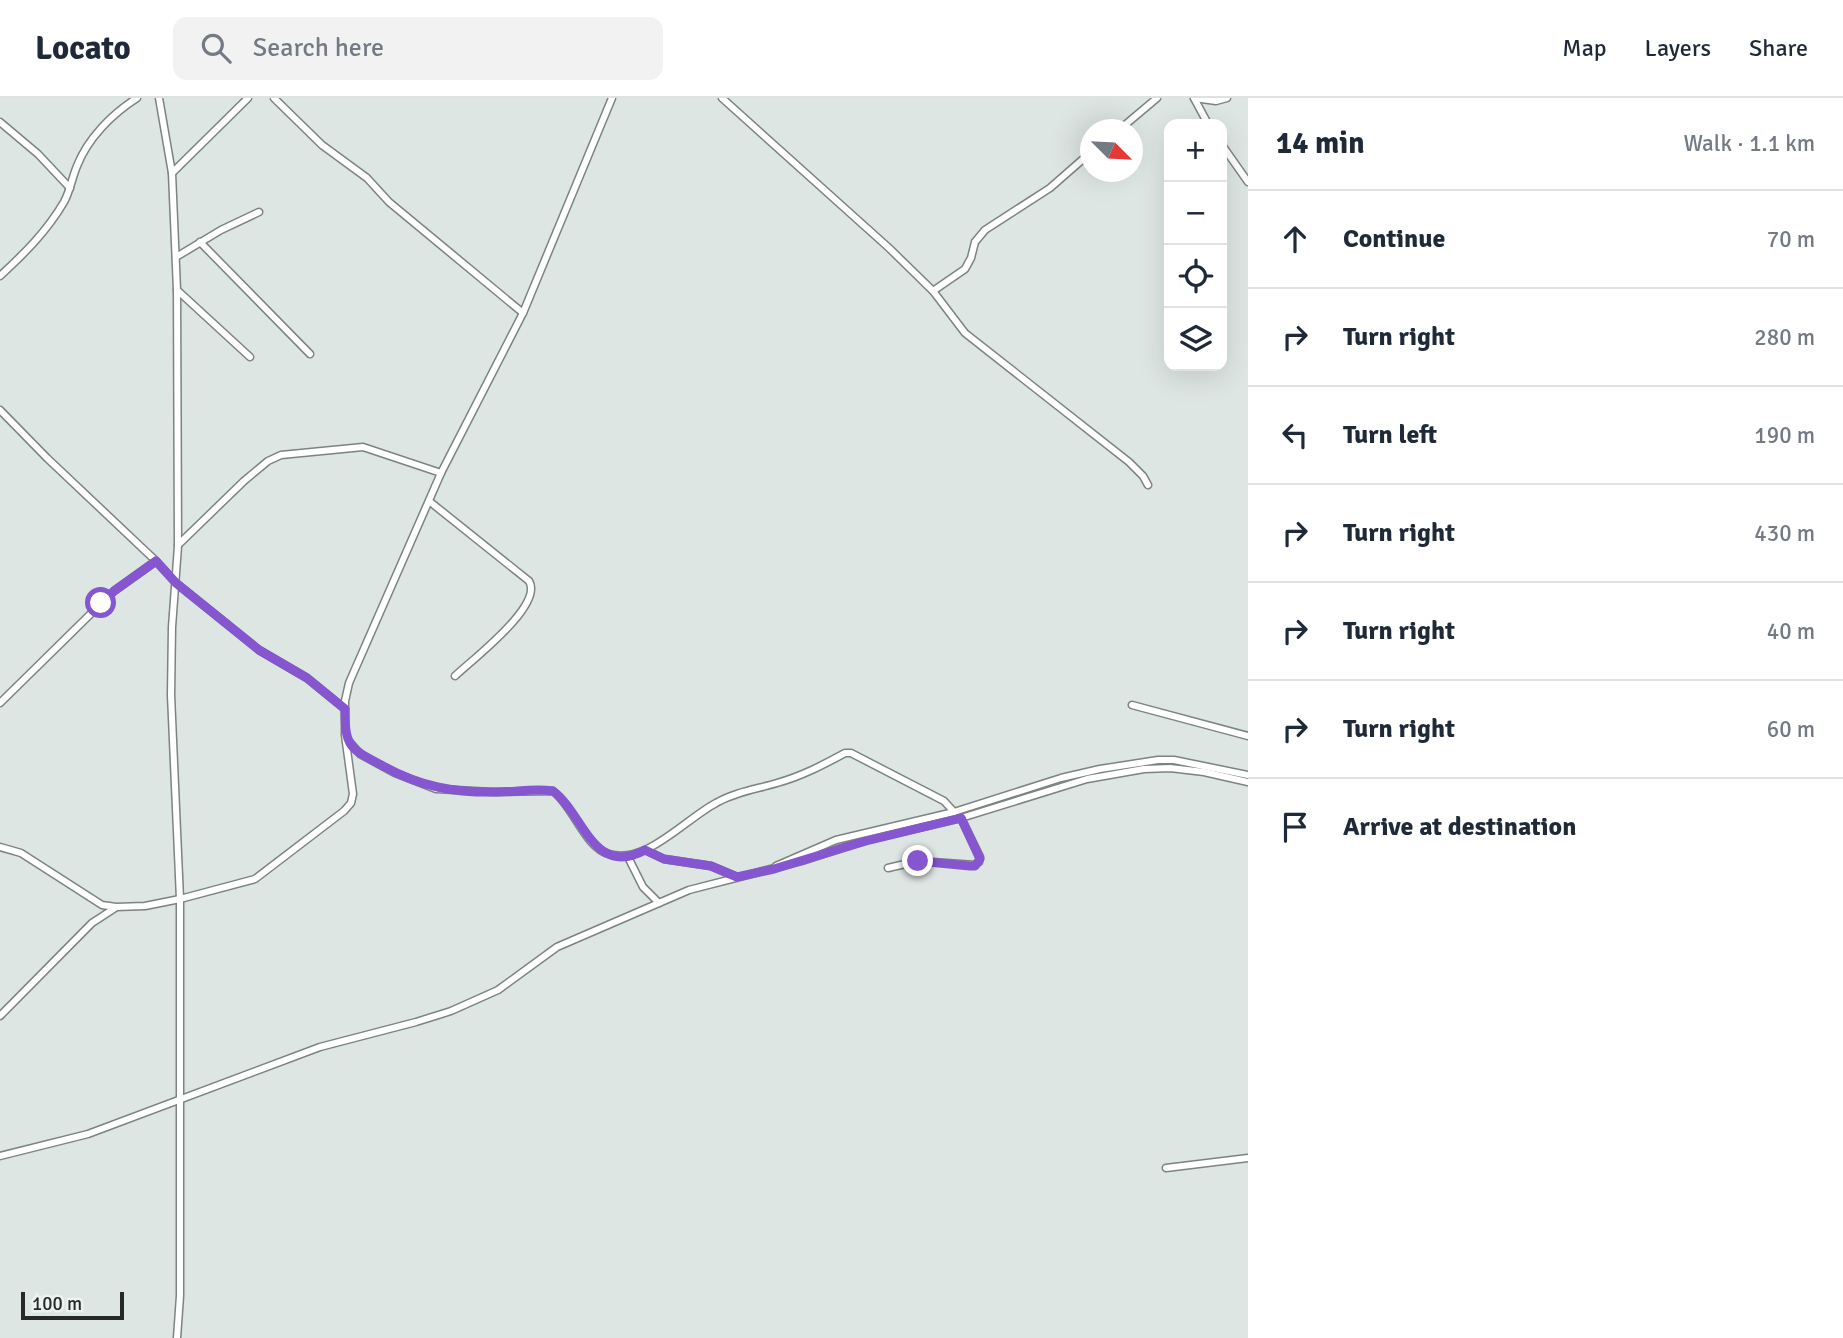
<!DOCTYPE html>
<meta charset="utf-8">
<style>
body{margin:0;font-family:Signika,sans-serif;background:#f2f2f3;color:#1f2937}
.controls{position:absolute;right:21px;top:21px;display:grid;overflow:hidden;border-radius:14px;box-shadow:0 7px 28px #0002}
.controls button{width:63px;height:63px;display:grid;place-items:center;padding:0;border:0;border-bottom:2px solid #e0e1e3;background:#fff;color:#1f2937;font:35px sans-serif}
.compass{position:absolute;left:1080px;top:21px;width:63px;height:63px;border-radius:50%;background:#fff;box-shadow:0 7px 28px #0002;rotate:114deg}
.scale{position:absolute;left:21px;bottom:18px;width:103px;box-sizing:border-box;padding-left:7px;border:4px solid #272928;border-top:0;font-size:19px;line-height:24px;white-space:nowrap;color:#272928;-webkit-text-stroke:5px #ebf3f0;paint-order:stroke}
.stop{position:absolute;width:21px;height:21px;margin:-16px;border:5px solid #8556cf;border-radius:50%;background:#fff}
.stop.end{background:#8556cf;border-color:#fff;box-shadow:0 2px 7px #0008}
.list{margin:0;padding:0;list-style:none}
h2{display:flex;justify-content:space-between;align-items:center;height:91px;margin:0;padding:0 28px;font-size:30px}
h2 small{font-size:23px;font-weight:400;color:#747a83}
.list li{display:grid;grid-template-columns:46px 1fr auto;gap:21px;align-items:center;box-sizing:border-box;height:98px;padding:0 28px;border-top:2px solid #e0e1e3}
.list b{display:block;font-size:26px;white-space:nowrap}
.list em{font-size:23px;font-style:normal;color:#747a83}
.icon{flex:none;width:38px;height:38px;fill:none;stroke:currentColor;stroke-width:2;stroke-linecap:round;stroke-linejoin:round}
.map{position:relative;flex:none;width:1248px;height:1240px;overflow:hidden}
header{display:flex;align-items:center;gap:42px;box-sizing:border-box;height:98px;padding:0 35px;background:#fff;border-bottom:2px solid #e0e1e3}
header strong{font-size:33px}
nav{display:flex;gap:38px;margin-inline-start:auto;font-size:24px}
.search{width:490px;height:63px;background:#f2f2f3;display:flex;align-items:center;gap:18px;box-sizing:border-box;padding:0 24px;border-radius:14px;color:#747a83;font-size:26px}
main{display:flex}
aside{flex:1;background:#fff}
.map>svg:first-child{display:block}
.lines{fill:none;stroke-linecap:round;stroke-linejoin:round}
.minor-casing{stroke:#7c8380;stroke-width:9}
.minor{stroke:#fff;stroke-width:6}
.route{stroke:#8556cf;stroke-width:9}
</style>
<header>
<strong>Locato</strong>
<div class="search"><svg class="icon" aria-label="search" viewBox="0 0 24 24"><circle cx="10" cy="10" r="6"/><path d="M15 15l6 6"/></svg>Search here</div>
<nav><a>Map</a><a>Layers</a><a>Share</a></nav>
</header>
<main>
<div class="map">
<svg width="1248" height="1240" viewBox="0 0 1248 1240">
<rect width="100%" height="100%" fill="#dee6e3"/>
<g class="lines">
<g class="minor-casing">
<g id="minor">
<polyline points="159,0 172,75 177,192 178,448 172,529 171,597 180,801 180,1198 177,1240"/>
<polyline points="274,0 322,47 367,80 389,104 523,215"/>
<polyline points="722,0 889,150 933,193 965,235 1129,364 1143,378 1148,387"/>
<polyline points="1194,0 1216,3 1227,0"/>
<polyline points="1194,0 1208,26"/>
<polyline points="0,24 38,56 70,90"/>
<polyline points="1119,32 1157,0"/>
<polyline points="1222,47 1248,84"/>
<polyline points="172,75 248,0"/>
<polyline points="200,144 310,256"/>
<polyline points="176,159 221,132 259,114"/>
<path d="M 0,178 C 25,155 47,133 64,104 C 70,93 72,80 77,68 C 88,40 112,16 137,0"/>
<polyline points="177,192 250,259"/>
<polyline points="933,193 965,171 971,160 975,144 985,132 1050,90 1090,55"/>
<polyline points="0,312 47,360 156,463 176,485 259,552 307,580 345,611"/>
<path d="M 429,403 L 529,483 C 544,507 473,561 455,578"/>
<polyline points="178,447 244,383 268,363 281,357 363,349 441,375"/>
<polyline points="0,605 114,493 156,463"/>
<polyline points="1132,607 1248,638"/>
<path d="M 347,641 L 360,656 L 395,675 L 436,691 L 493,694 L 553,693 C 573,708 585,750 609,756 C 646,767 684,722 716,705 C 735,694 757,691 777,685 C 802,678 823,667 845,655 L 851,655 L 944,703 L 954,714"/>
<polyline points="0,749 21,755 102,807 116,809 145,808 180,801 255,781 344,713 351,705 353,696 345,637 345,603 349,585 441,375 523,215 612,0"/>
<polyline points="645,752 664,761 711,768 737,779"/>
<polyline points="628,759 643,789 659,805"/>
<polyline points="776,768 836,742 954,714 1061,680 1100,671 1158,662 1174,662 1248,677"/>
<polyline points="888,770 918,763 975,767 979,764 980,759 961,720"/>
<polyline points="0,918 92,825 115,810"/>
<polyline points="0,1058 88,1036 320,949 416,924 451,913 498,892 557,849 689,792 802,763 866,742 961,720 1087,681 1144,671 1170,670 1204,674 1248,684"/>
<polyline points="1166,1070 1248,1060"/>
</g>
</g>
<use href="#minor" class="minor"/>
</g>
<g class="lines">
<path class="route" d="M 101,505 L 114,493 L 156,463 L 176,485 L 259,552 L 307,580 L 345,611 C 345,649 349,650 383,668 C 421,689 455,695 498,694 C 516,694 535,690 553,693 C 584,716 593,780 645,752 L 664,761 L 711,768 L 737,779 L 774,771 L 866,743 L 961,720 L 980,761 L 975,768 L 970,768 L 918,763"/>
</g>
</svg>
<div class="controls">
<button>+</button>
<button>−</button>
<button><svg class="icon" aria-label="locate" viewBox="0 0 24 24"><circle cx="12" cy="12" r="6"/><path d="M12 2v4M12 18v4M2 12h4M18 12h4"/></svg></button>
<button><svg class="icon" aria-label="layers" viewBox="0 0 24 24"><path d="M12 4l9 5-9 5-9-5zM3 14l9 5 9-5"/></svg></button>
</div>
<svg class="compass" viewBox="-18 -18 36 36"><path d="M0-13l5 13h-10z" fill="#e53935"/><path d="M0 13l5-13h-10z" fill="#747a83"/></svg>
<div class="scale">100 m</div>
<div class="stop" style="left:101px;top:505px"></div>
<div class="stop end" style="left:918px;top:763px"></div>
</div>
<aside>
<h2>14 min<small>Walk · 1.1 km</small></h2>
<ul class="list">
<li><svg class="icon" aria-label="ahead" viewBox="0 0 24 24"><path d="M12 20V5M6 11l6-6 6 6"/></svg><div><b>Continue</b></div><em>70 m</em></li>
<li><svg class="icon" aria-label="right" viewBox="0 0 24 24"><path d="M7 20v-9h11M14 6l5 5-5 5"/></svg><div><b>Turn right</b></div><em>280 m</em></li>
<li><svg class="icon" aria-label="left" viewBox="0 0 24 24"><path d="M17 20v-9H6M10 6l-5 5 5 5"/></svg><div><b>Turn left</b></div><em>190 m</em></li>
<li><svg class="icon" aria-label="right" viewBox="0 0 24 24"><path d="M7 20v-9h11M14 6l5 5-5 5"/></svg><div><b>Turn right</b></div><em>430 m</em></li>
<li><svg class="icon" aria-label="right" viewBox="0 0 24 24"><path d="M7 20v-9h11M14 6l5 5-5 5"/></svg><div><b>Turn right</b></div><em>40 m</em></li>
<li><svg class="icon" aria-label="right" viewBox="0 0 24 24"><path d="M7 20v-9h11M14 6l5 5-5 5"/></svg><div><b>Turn right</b></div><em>60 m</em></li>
<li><svg class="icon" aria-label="arrive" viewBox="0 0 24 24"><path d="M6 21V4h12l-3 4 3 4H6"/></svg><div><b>Arrive at destination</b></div></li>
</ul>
</aside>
</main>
